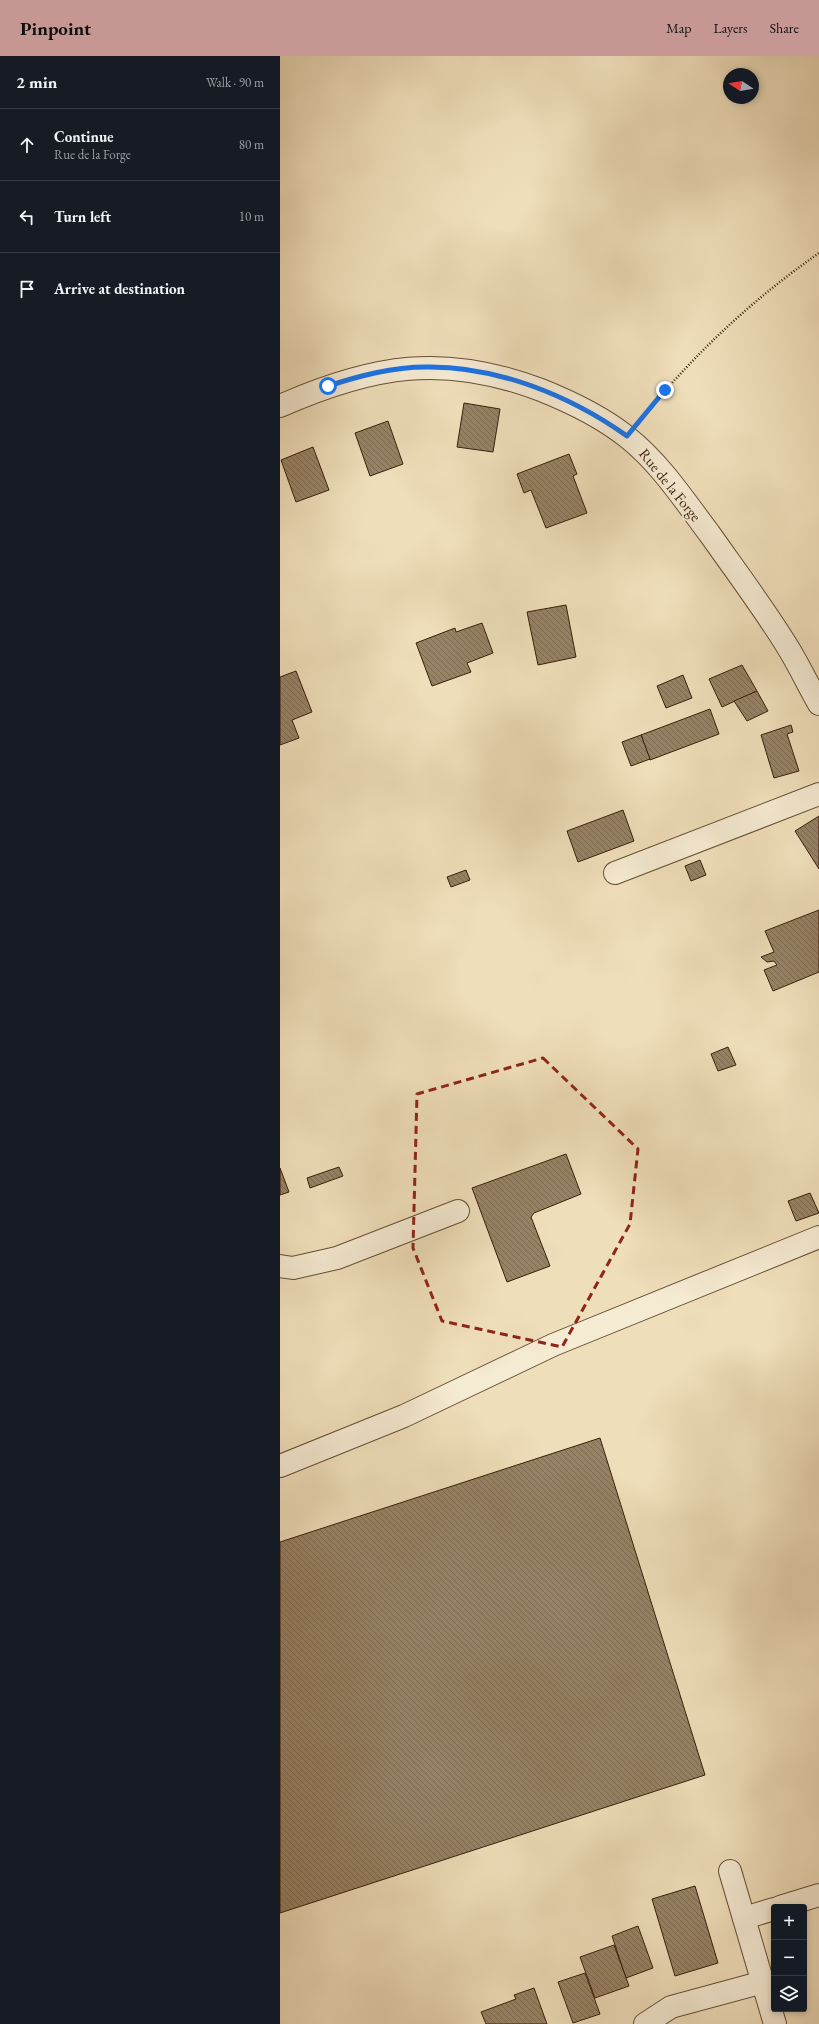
<!DOCTYPE html>
<meta charset="utf-8">
<style>
body{margin:0;font-family:"EB Garamond",serif;background:#242831;color:#f1f3f6}
.controls{position:absolute;right:12px;bottom:12px;display:grid;overflow:hidden;border-radius:4px;box-shadow:0 2px 6px #0003}
.controls button{width:36px;height:36px;display:grid;place-items:center;padding:0;border:0;border-bottom:1px solid #363941;background:#171b24;color:#f1f3f6;font:20px sans-serif}
.compass{position:absolute;left:443px;top:12px;width:36px;height:36px;border-radius:50%;background:#171b24;box-shadow:0 2px 6px #0003;rotate:282deg}
.stop{position:absolute;width:12px;height:12px;margin:-9px;border:3px solid #1a73e8;border-radius:50%;background:#fff}
.stop.end{background:#1a73e8;border-color:#fff;box-shadow:0 1px 4px #0008}
.list{margin:0;padding:0;list-style:none}
h2{display:flex;justify-content:space-between;align-items:center;height:52px;margin:0;padding:0 16px;font-size:17px}
h2 small{font-size:13px;font-weight:400;color:#9ea1a6}
.list li{display:grid;grid-template-columns:26px 1fr auto;gap:12px;align-items:center;box-sizing:border-box;height:72px;padding:0 16px;border-top:1px solid #363941}
.list b{display:block;font-size:15px;white-space:nowrap}
.list p{margin:0;font-size:13px;white-space:nowrap;color:#9ea1a6}
.list em{font-size:13px;font-style:normal;color:#9ea1a6}
.icon{flex:none;width:22px;height:22px;fill:none;stroke:currentColor;stroke-width:2;stroke-linecap:round;stroke-linejoin:round}
.map{position:relative;flex:none;width:539px;height:1968px;overflow:hidden}
header{display:flex;align-items:center;gap:24px;box-sizing:border-box;height:56px;padding:0 20px;background:#c59692;color:#111}
header strong{font-size:19px}
nav{display:flex;gap:22px;margin-inline-start:auto;font-size:14px}
main{display:flex}
aside{flex:1;background:#171b24}
.map>svg:first-child{display:block}
.building{fill:url(#building-back-hatch);stroke:#381f08}
.lines{fill:none;stroke-linecap:round;stroke-linejoin:round}
.minor-casing{stroke:#664f34;stroke-width:24}
.path{stroke:#381f08;stroke-width:2.5;stroke-dasharray:1 2;stroke-linecap:butt}
.minor{stroke:#f5ead2;stroke-width:22}
.route{stroke:#1a73e8;stroke-width:5}
.marked{fill:none;stroke:#8f2418;stroke-width:3;stroke-dasharray:8 5;stroke-linejoin:round}
.labels{text-anchor:middle;stroke-width:4;stroke-linejoin:round;paint-order:stroke}
.street-label{font-size:15px;fill:#381f08;stroke:#f5ead2}
</style>
<header>
<strong>Pinpoint</strong>
<nav><a>Map</a><a>Layers</a><a>Share</a></nav>
</header>
<main>
<aside>
<h2>2 min<small>Walk · 90 m</small></h2>
<ul class="list">
<li><svg class="icon" aria-label="ahead" viewBox="0 0 24 24"><path d="M12 20V5M6 11l6-6 6 6"/></svg><div><b>Continue</b><p>Rue de la Forge</p></div><em>80 m</em></li>
<li><svg class="icon" aria-label="left" viewBox="0 0 24 24"><path d="M17 20v-9H6M10 6l-5 5 5 5"/></svg><div><b>Turn left</b></div><em>10 m</em></li>
<li><svg class="icon" aria-label="arrive" viewBox="0 0 24 24"><path d="M6 21V4h12l-3 4 3 4H6"/></svg><div><b>Arrive at destination</b></div></li>
</ul>
</aside>
<div class="map">
<svg width="539" height="1968" viewBox="0 0 539 1968">
<defs>
<pattern id="building-back-hatch" width="6" height="6" patternUnits="userSpaceOnUse"><rect width="6" height="6" fill="#978265"/><path d="M-1 5l2 2M0 0l6 6M5-1l2 2" fill="none" stroke="#7c6a51"/></pattern>
</defs>
<rect width="100%" height="100%" fill="#efdeba"/>
<filter id="stains"><feTurbulence type="fractalNoise" baseFrequency=".005" numOctaves="4"/><feColorMatrix values="0 0 0 0 .2 0 0 0 0 .09 0 0 0 0 .02 0 0 0 .5 -.17"/></filter>
<radialGradient id="worn" r=".72"><stop offset=".6" stop-color="#630" stop-opacity="0"/><stop offset="1" stop-color="#630" stop-opacity=".3"/></radialGradient>
<g class="building">
<polygon points="184,347 220,353 213,396 177,391"/>
<polygon points="108,365 123,408 90,420 75,377"/>
<polygon points="33,391 49,434 16,446 1,404"/>
<polygon points="289,398 297,418 293,420 307,457 266,472 251,434 244,437 237,418"/>
<polygon points="286,549 296,601 258,609 247,556"/>
<polygon points="202,567 213,597 187,607 191,616 152,630 136,587 175,572 176,576"/>
<polygon points="462,609 477,635 442,651 429,623"/>
<polygon points="16,615 32,656 12,664 19,682 0,689 0,621"/>
<polygon points="403,619 412,642 386,652 377,630"/>
<polygon points="477,635 488,655 467,665 454,645"/>
<polygon points="430,653 439,678 370,704 361,679"/>
<polygon points="511,669 513,676 507,678 519,715 494,722 481,679"/>
<polygon points="361,679 370,703 351,710 342,686"/>
<polygon points="343,754 354,785 298,806 287,775"/>
<polygon points="539,760 539,813 515,775"/>
<polygon points="420,804 426,819 411,825 405,810"/>
<polygon points="186,814 190,824 171,831 167,821"/>
<polygon points="539,854 539,916 493,935 484,914 497,909 494,905 487,906 481,901 494,896 485,875"/>
<polygon points="448,991 456,1009 438,1015 431,998"/>
<polygon points="286,1098 301,1138 254,1157 251,1161 270,1210 227,1226 192,1132"/>
<polygon points="59,1111 63,1120 30,1132 27,1122"/>
<polygon points="0,1112 9,1136 0,1139"/>
<polygon points="530,1137 539,1157 516,1165 508,1145"/>
<polygon points="320,1382 425,1719 0,1857 0,1486"/>
<polygon points="415,1830 438,1907 395,1920 372,1843"/>
<polygon points="358,1870 373,1912 346,1922 332,1880"/>
<polygon points="334,1889 349,1930 315,1942 300,1901"/>
<polygon points="305,1917 320,1958 293,1967 278,1926"/>
<polygon points="254,1932 267,1968 206,1968 201,1956 236,1943 234,1939"/>
</g>
<g class="lines">
<g class="minor-casing">
<g id="minor">
<path d="M 0,350 C 93,309 164,297 261,334 C 291,346 322,361 347,381 C 380,407 404,444 429,477 C 455,514 483,551 507,590 C 519,609 528,629 539,648"/>
<polyline points="335,817 539,738"/>
<polyline points="0,1210 13,1212 57,1202 178,1155"/>
<polyline points="0,1410 124,1360 273,1289 539,1181"/>
<polyline points="450,1815 495,1968"/>
<polyline points="500,1851 539,1839"/>
<polyline points="464,1862 494,1853"/>
<polyline points="365,1968 391,1951 483,1926"/>
</g>
</g>
<path class="path" d="M 363,361 C 414,298 473,243 539,197"/>
<use href="#minor" class="minor"/>
</g>
<g class="lines">
<path class="route" d="M 48,330 C 79,320 112,311 146,311 C 217,310 289,339 347,380 L 385,334"/>
</g>
<path class="marked" d="M 263,1002 L 358,1093 L 350,1168 L 282,1291 L 162,1265 L 133,1192 L 137,1038 Z"/>
<g class="labels">
<g class="street-label">
<text transform="translate(390 429) rotate(51)" y="5">Rue de la Forge</text>
</g>
</g>
<rect width="100%" height="100%" filter="url(#stains)"/>
<rect width="100%" height="100%" fill="url(#worn)"/>
</svg>
<div class="controls">
<button>+</button>
<button>−</button>
<button><svg class="icon" aria-label="layers" viewBox="0 0 24 24"><path d="M12 4l9 5-9 5-9-5zM3 14l9 5 9-5"/></svg></button>
</div>
<svg class="compass" viewBox="-18 -18 36 36"><path d="M0-13l5 13h-10z" fill="#e53935"/><path d="M0 13l5-13h-10z" fill="#9ea1a6"/></svg>
<div class="stop" style="left:48px;top:330px"></div>
<div class="stop end" style="left:385px;top:334px"></div>
</div>
</main>
